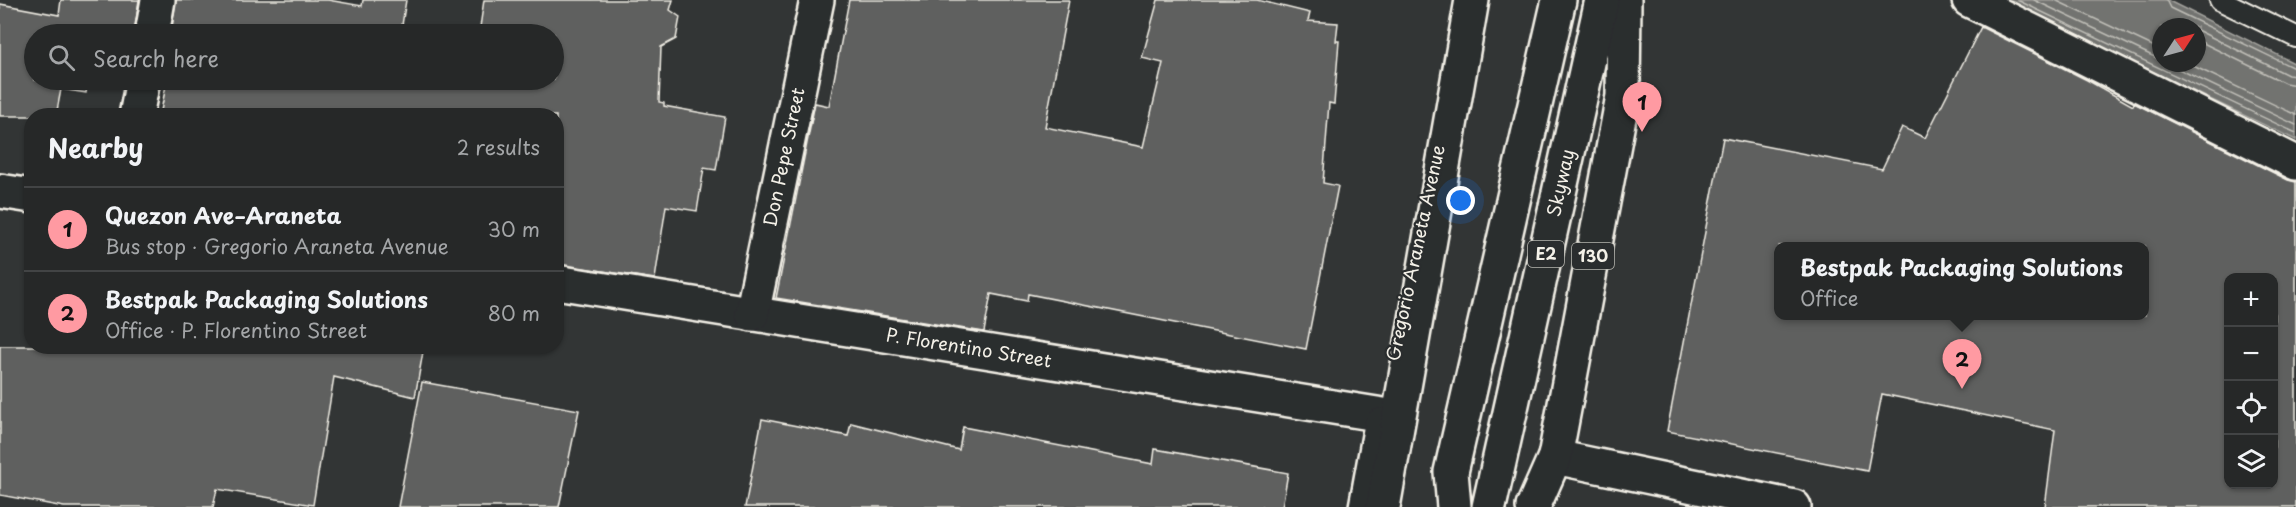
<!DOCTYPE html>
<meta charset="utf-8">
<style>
body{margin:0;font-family:"Playpen Sans",sans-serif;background:#323434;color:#f1f3f6}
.controls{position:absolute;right:18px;bottom:18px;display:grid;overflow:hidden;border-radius:12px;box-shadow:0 2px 4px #0004}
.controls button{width:54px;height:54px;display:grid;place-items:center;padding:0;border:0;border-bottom:2px solid #424445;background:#262828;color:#f1f3f6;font:30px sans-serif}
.compass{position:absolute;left:2152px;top:18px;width:54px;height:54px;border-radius:50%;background:#262828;box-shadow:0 2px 4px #0004;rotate:54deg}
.you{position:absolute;left:1461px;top:201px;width:21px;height:21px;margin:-15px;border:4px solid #fff;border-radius:50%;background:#1a73e8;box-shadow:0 0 0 9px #1a73e833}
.badge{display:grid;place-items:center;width:39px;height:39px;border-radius:50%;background:#ff9aa2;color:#111;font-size:20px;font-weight:700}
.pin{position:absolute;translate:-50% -50px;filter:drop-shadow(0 2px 3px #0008)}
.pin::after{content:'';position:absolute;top:32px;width:21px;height:18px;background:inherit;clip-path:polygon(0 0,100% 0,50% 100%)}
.popup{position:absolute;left:1774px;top:242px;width:375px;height:78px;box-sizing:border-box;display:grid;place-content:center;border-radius:12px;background:#262828;filter:drop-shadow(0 2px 4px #0005);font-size:20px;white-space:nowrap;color:#a4a6a8}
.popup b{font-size:22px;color:#f1f3f6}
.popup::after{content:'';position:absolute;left:50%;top:100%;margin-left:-12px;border:12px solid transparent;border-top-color:#262828}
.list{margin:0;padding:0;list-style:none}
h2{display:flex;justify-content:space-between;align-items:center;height:78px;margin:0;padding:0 24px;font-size:26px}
h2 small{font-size:20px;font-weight:400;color:#a4a6a8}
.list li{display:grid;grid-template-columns:39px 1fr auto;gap:18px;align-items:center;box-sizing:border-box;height:84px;padding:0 24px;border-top:2px solid #424445}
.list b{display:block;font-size:22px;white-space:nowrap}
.list p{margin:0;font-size:20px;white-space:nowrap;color:#a4a6a8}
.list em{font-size:20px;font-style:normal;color:#a4a6a8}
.icon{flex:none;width:33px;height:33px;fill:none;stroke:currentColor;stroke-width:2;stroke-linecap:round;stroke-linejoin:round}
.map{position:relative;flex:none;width:2296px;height:507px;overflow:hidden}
.search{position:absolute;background:#262828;box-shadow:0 2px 4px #0004;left:24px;top:24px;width:540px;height:66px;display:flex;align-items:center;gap:15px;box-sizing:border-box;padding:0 21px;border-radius:33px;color:#a4a6a8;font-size:22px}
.panel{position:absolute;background:#262828;box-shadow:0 2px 4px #0004;left:24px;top:108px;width:540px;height:246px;border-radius:24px}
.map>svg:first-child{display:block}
.water{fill:#727370;stroke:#a6a5a0;stroke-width:1.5;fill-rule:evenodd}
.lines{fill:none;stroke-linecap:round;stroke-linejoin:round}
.shore{stroke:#c0bfb8;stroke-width:1.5}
.building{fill:#5f605f;stroke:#f4f1e8;stroke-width:1.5;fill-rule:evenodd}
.lane-casing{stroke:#f4f1e8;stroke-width:24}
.street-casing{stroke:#f4f1e8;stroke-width:38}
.primary-casing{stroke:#f4f1e8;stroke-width:38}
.highway-casing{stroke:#f4f1e8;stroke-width:38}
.lane{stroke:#2a2d2e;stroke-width:20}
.street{stroke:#2a2d2e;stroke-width:33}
.primary{stroke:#2a2d2e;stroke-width:33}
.highway{stroke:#2a2d2e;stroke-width:33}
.labels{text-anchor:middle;stroke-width:4.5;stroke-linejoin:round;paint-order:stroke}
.shield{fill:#2a2d2e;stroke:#b7b6b0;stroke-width:1.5}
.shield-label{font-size:16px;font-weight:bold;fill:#f4f1e8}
.street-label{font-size:18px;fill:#f4f1e8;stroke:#2a2d2e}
</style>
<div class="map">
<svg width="2296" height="507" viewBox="0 0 2296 507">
<rect width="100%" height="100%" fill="#323535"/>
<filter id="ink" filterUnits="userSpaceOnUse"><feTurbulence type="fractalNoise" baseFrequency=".0167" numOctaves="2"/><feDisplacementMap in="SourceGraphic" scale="12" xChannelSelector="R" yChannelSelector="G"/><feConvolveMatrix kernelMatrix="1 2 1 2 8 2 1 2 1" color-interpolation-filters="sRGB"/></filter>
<g filter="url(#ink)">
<path class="water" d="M 2003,0 L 2167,0 L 2296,64 L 2296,140 ZM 2161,27 L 2197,27 L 2197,63 L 2161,63 Z"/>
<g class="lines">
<g class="shore">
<polyline points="2017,0 2296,133"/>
<polyline points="2034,0 2161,60"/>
<polyline points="2055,0 2161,50"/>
<polyline points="2166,0 2170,8 2296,69"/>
<polyline points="2197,30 2288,75 2296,76"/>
<polyline points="2197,40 2285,83 2296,85"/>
<polyline points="2166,63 2296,125"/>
<polyline points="2187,63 2296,115"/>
</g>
</g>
<g class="building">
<polygon points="61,0 139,0 134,34 34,34 34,80 88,80 86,93 61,89 56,116 0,116 0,4 59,15"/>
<polygon points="176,0 328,0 362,6 363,0 406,0 402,25 460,34 171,34"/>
<polygon points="484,0 673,0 670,10 680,17 676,39 661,47 659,102 664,103 664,106 725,117 716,170 704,168 697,211 666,206 655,279 556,264 556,116 160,116 167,80 554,80 554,34 479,34"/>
<polygon points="849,0 1069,0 1045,127 1143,147 1163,63 1142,58 1158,0 1257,0 1310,13 1308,21 1338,23 1336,41 1339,41 1334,104 1329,103 1323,183 1338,186 1306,349 1028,294 1027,301 991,294 984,332 776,298 815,103 829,106"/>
<path d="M 1981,27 L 2087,80 L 2133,106 L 2134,103 L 2288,180 L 2296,182 L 2296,507 L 2045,507 L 2055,430 L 1882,394 L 1867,471 L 1667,431 L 1723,138 L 1882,169 L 1902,127 L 1925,138 ZM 1779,246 L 2145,246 L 2145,315 L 1779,315 ZM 2229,278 L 2274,278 L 2274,484 L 2229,484 Z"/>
<polygon points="0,346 424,346 415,397 334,377 313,505 217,489 213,507 64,507 0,495"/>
<polygon points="422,382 579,410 559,507 398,507"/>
<polygon points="762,419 848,436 851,423 959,450 963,427 1153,464 1155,449 1288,473 1282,507 745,507"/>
</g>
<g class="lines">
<g class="lane-casing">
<polyline id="lane" points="2220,0 2296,37"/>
</g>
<g class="street-casing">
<g id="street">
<polyline points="1969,0 2296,163"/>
<polyline points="152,34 158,0"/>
<polyline points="136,116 143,80"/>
<polyline points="0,191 32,196"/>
<path id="s1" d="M 556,282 L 1383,415"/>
<path id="s2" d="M 752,314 L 817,0"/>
<polyline points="1555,457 1794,507"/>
</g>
</g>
<g class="primary-casing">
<g id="primary">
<polyline points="1366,507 1381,425"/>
<polyline points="1533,507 1555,457 1623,96 1624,0"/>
</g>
</g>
<g class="highway-casing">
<g id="highway">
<polyline points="1383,507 1472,0"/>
<polyline points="1454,507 1451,472 1559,0"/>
<path id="s3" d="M 1489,507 L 1602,0"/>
</g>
</g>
<use href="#lane" class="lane"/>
<use href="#street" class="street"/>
<use href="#primary" class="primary"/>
<use href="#highway" class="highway"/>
</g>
</g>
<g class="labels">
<g class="shield">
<rect x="1528" y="241" width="36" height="26" rx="4.5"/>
<rect x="1572" y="243" width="42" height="26" rx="4.5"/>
</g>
<g class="shield-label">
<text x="1546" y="260">E2</text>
<text x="1593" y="262">130</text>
</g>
<g class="street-label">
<text dy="6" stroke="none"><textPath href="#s2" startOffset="160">Don Pepe Street</textPath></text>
<text dy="6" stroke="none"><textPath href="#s3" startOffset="332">Skyway</textPath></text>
<text transform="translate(1416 253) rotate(-78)" y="6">Gregorio Araneta Avenue</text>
<text dy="6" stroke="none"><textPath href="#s1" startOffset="418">P. Florentino Street</textPath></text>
</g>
</g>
</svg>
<div class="controls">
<button>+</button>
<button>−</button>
<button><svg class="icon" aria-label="locate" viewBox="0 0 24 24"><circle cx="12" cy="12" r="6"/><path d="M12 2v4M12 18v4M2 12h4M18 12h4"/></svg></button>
<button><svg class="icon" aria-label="layers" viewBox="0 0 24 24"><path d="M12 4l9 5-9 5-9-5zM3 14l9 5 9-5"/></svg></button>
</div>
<svg class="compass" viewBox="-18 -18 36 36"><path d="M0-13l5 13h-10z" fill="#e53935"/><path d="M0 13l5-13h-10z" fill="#a4a6a8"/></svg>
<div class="you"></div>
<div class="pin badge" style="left:1642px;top:132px">1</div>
<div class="pin badge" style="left:1962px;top:389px">2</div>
<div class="popup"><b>Bestpak Packaging Solutions</b>Office</div>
<div class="search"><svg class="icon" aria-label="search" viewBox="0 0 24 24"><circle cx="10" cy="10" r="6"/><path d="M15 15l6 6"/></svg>Search here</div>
<section class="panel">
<h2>Nearby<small>2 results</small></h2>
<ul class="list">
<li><span class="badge">1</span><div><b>Quezon Ave–Araneta</b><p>Bus stop · Gregorio Araneta Avenue</p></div><em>30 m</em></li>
<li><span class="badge">2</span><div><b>Bestpak Packaging Solutions</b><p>Office · P. Florentino Street</p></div><em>80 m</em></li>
</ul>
</section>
</div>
